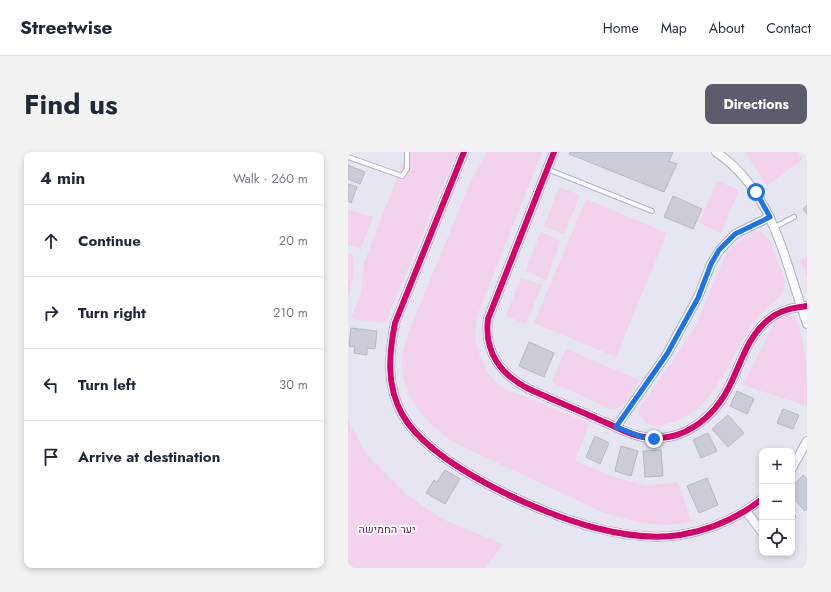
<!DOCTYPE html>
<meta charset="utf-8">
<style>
body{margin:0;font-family:Jost,Heebo,sans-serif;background:#f2f2f3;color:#1f2937}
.controls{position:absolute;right:12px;bottom:12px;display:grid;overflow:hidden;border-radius:8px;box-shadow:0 2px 6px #0003}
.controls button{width:36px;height:36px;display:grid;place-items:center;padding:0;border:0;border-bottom:1px solid #e0e1e3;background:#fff;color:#1f2937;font:20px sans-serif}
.stop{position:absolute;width:12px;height:12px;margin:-9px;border:3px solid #1a73e8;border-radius:50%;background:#fff}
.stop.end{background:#1a73e8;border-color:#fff;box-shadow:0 1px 4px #0008}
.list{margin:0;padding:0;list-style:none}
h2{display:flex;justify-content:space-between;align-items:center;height:52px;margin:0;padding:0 16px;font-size:17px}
h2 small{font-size:13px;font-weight:400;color:#747a83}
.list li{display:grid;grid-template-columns:26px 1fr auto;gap:12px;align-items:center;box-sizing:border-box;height:72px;padding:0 16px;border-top:1px solid #e0e1e3}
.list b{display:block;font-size:15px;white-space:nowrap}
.list em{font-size:13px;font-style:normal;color:#747a83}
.icon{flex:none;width:22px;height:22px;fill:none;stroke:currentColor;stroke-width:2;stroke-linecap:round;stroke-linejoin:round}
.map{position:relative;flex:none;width:459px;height:416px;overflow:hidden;border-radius:8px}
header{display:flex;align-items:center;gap:24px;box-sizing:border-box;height:56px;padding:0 20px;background:#fff;border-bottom:1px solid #e0e1e3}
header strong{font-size:19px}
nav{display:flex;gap:22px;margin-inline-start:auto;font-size:14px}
.intro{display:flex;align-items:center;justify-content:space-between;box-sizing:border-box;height:96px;padding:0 24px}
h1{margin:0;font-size:28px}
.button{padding:10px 18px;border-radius:8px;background:#5c5d6c;color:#fff;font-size:14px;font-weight:700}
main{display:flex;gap:24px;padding:0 24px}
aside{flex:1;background:#fff;border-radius:8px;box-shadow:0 2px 6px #0003}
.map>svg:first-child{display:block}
.green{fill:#f2d2ec}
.building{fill:#cbccda;stroke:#b7b8c6}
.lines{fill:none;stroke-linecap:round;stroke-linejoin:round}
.service-casing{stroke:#b1b2c0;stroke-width:6}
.minor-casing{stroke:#b1b2c0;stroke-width:10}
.service{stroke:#fbfbfd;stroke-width:4}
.minor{stroke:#fbfbfd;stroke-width:8}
.cycleway-casing{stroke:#fff;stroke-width:8}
.cycleway{stroke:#d6006c;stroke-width:6}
.route{stroke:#1a73e8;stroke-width:5}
.labels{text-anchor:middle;stroke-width:3.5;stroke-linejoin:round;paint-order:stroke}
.park-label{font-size:11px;fill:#63134e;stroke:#fff}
</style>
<header>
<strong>Streetwise</strong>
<nav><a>Home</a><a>Map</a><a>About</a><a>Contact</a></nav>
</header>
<div class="intro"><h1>Find us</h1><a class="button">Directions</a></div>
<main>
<aside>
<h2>4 min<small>Walk · 260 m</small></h2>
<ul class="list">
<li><svg class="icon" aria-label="ahead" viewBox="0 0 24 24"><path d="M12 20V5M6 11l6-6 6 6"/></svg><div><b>Continue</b></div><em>20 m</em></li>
<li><svg class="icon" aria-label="right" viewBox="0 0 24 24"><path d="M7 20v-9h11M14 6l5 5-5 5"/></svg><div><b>Turn right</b></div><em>210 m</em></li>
<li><svg class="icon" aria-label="left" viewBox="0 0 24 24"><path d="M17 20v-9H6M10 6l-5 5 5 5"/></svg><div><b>Turn left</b></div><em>30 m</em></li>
<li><svg class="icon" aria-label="arrive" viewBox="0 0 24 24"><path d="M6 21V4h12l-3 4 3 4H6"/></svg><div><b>Arrive at destination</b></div></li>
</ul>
</aside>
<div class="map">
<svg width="459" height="416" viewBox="0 0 459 416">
<rect width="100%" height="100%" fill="#e5e6f1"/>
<g class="green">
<polygon points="59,0 109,0 37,171 3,167 13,141 16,111"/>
<path d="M 139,0 L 194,0 L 129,164 L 127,187 L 132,204 L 140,221 L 153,235 L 241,271 L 227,309 L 272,327 L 299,334 L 330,330 L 343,369 C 316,378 283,369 256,361 L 103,289 C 77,268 54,246 54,211 C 54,202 57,192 59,184 L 123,29 Z"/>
<polygon points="397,0 450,0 455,7 419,34"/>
<polygon points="369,29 391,38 373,81 351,71"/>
<polygon points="211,35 232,43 216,82 196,74"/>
<polygon points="238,47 319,81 268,205 186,171"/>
<polygon points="0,57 25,65 13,96 0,93"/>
<path d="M 406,79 L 413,80 L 422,89 L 437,129 L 435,142 C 423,152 410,163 401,177 C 377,215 364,266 312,273 C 301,275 293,269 290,258 L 347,176 L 378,101 L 399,83 Z"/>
<polygon points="193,80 213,89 198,128 177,119"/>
<polygon points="0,102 5,103 6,123 0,147"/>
<polygon points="459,103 459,127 453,109"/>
<polygon points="173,125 194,133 178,172 158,164"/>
<path d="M 440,163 L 447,165 C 459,191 459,224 459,254 L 395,233 L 426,171 Z"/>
<path d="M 218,197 L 291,228 C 284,240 278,259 262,257 L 204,230 Z"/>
<polygon points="0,268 18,302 59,343 94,367 155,392 137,416 0,416"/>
</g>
<g class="building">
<polygon points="222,0 325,0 321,9 329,12 316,40 221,2"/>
<polygon points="0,13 17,20 12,32 0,27"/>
<polygon points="0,32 9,35 3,51 0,49"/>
<polygon points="325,44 354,57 345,77 316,65"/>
<polygon points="459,53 459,62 455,57"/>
<polygon points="3,176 29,179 27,197 19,196 19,203 6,201 7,195 1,194"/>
<polygon points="181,190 206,201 196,225 171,214"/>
<polygon points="389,239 406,247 399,262 382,254"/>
<polygon points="435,257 451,263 445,277 429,271"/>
<polygon points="380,263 396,281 380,295 364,277"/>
<polygon points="360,281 369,299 353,306 345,288"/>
<polygon points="247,284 261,291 252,312 238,305"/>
<polygon points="273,294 290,299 283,324 267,319"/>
<polygon points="313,298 315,324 297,325 295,299"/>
<polygon points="97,318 112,327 97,352 78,341 86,328 89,330"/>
<polygon points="455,323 459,327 459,357 457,359 444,346 444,335"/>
<polygon points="359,326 370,353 351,361 339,334"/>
<polygon points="444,360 448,365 444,369"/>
</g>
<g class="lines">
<g class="service-casing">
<g id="service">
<polyline points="0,5 54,24 59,17 59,0"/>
<polyline points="199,17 304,59"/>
<polyline points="427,75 446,65"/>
</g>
</g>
<g class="minor-casing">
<g id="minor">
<path d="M 116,0 L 47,171 C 41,202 38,233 54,262 C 82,313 193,362 248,376 C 275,383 305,387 332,383 C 362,378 390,366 414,347"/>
<path d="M 206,0 L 140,167 C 136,200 153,223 181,237 C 205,248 230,258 254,269 C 267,274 281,283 296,285 C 334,292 366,266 382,233 C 393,211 400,184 420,168 C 432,158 444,156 459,154"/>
<path d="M 368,0 C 426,39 437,111 459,172"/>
<polyline points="268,275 319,202 350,145 363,112 371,99 387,82 422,65"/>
<polyline points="444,316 459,289"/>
<polyline points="398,359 414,380"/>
</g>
</g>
<use href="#service" class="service"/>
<use href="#minor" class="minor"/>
<g class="cycleway-casing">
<g id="cycleway">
<path d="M 116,0 L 47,171 C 41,202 38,233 54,262 C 82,313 193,362 248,376 C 275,383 305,387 332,383 C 362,378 390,366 414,347"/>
<path d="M 206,0 L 140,167 C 136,200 153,223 181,237 C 205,248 230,258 254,269 C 267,274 281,283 296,285 C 334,292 366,266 382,233 C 393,211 400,184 420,168 C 432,158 444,156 459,154"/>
</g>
</g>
<use href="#cycleway" class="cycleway"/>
</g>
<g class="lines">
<polyline class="route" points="306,287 294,285 268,275 319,202 350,146 363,112 371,98 387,82 422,65 408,40"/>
</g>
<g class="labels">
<g class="park-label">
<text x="39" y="381">יער החמישה</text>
</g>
</g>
</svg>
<div class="controls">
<button>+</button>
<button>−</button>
<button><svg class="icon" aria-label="locate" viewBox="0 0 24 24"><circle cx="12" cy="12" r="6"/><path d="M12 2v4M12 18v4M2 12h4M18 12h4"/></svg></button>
</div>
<div class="stop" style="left:408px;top:40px"></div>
<div class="stop end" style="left:306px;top:287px"></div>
</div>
</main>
